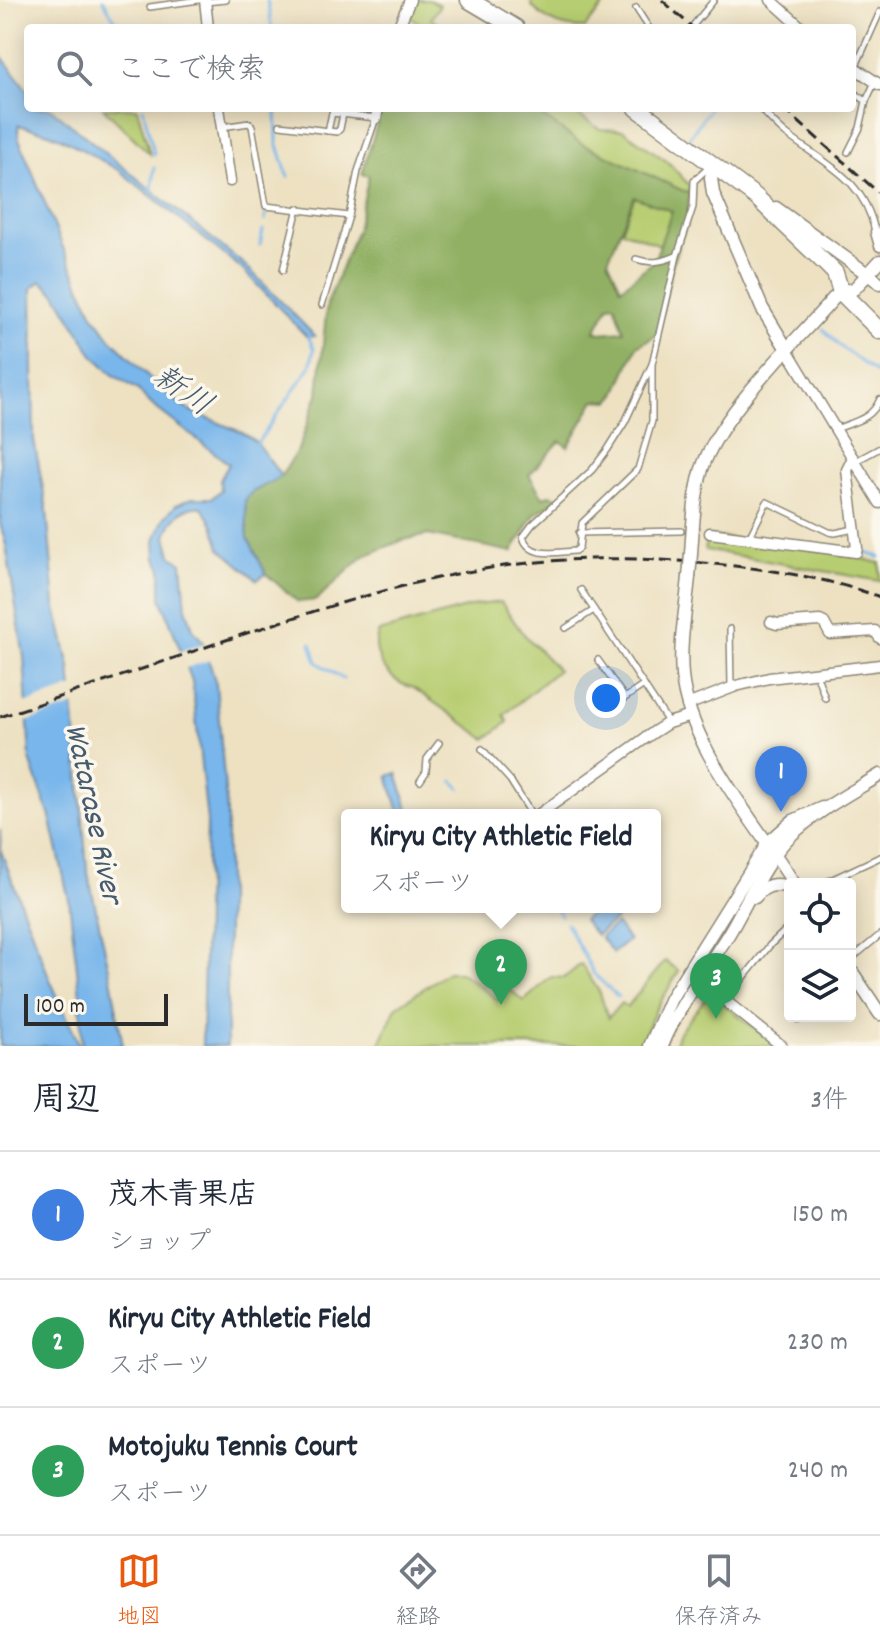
<!DOCTYPE html>
<html lang="ja">
<meta charset="utf-8">
<style>
body{margin:0;font-family:Dekko,"Klee One",sans-serif;background:#f2f2f3;color:#1f2937}
.controls{position:absolute;right:24px;bottom:24px;display:grid;overflow:hidden;border-radius:8px;box-shadow:0 4px 20px #0003}
.controls button{width:72px;height:72px;display:grid;place-items:center;padding:0;border:0;border-bottom:2px solid #e0e1e3;background:#fff;color:#1f2937;font:40px sans-serif}
.scale{position:absolute;left:24px;bottom:20px;width:144px;box-sizing:border-box;padding-left:8px;border:4px solid #2b2b2b;border-top:0;font-size:22px;line-height:28px;white-space:nowrap;color:#2b2b2b;-webkit-text-stroke:6px #fbf7ec;paint-order:stroke}
.you{position:absolute;left:606px;top:698px;width:28px;height:28px;margin:-20px;border:6px solid #fff;border-radius:50%;background:#1a73e8;box-shadow:0 0 0 12px #1a73e833}
.badge{display:grid;place-items:center;width:52px;height:52px;border-radius:50%;background:#ea580c;color:#fff;font-size:26px;font-weight:700}
.pin{position:absolute;translate:-50% -66px;filter:drop-shadow(0 2px 4px #0008)}
.pin::after{content:'';position:absolute;top:42px;width:28px;height:24px;background:inherit;clip-path:polygon(0 0,100% 0,50% 100%)}
.popup{position:absolute;left:341px;top:809px;width:320px;height:104px;box-sizing:border-box;display:grid;place-content:center;border-radius:8px;background:#fff;filter:drop-shadow(0 2px 6px #0005);font-size:26px;white-space:nowrap;color:#747a83}
.popup b{font-size:30px;color:#1f2937}
.popup::after{content:'';position:absolute;left:50%;top:100%;margin-left:-16px;border:16px solid transparent;border-top-color:#fff}
.list{margin:0;padding:0;list-style:none}
h2{display:flex;justify-content:space-between;align-items:center;height:104px;margin:0;padding:0 32px;font-size:34px}
h2 small{font-size:26px;font-weight:400;color:#747a83}
.list li{display:grid;grid-template-columns:52px 1fr auto;gap:24px;align-items:center;box-sizing:border-box;height:128px;padding:0 32px;border-top:2px solid #e0e1e3}
.list b{display:block;font-size:30px;white-space:nowrap}
.list p{margin:0;font-size:26px;white-space:nowrap;color:#747a83}
.list em{font-size:26px;font-style:normal;color:#747a83}
.icon{flex:none;width:44px;height:44px;fill:none;stroke:currentColor;stroke-width:2;stroke-linecap:round;stroke-linejoin:round}
.map{position:relative;flex:none;width:880px;height:1046px;overflow:hidden}
.search{position:absolute;background:#fff;box-shadow:0 4px 20px #0003;left:24px;right:24px;top:24px;height:88px;display:flex;align-items:center;gap:20px;box-sizing:border-box;padding:0 28px;border-radius:8px;color:#747a83;font-size:30px}
.sheet{height:488px;background:#fff}
nav{display:flex;justify-content:space-around;align-items:center;box-sizing:border-box;height:112px;border-top:2px solid #e0e1e3;background:#fff;font-size:22px;color:#747a83}
nav a{display:grid;justify-items:center;gap:4px}
nav .on{color:#ea580c}
.map>svg:first-child{display:block}
.green{fill:#b7cd71;stroke:#717c4e;stroke-width:2}
.forest{fill:#91b063;stroke:#5e6e47;stroke-width:2;fill-rule:evenodd}
.water{fill:#78b6eb;stroke:#52708b;stroke-width:2}
.pier{fill:#ede1c2}
.lines{fill:none;stroke-linecap:round;stroke-linejoin:round}
.stream{stroke:#78b6eb;stroke-width:3}
.service-casing{stroke:#8c8676;stroke-width:8}
.minor-casing{stroke:#8c8676;stroke-width:13}
.tertiary-casing{stroke:#8c8676;stroke-width:15}
.primary-casing{stroke:#8c8676;stroke-width:19}
.service{stroke:#fff;stroke-width:5}
.minor{stroke:#fff;stroke-width:10}
.tertiary{stroke:#fff;stroke-width:12}
.primary{stroke:#fff;stroke-width:16}
.rail{stroke:#2b2b2b;stroke-width:3;stroke-dasharray:12 6;stroke-linecap:butt}
.tertiary-bridge-casing{stroke:#8c8676;stroke-width:15;stroke-linecap:butt}
.tertiary-bridge{stroke:#fff;stroke-width:12}
.labels{text-anchor:middle;stroke-width:7;stroke-linejoin:round;paint-order:stroke}
.water-label{font-size:32px;font-style:italic;fill:#465c6e;stroke:#fbf7ec}
</style>
<div class="map">
<svg width="880" height="1046" viewBox="0 0 880 1046">
<rect width="100%" height="100%" fill="#fbf7ec"/>
<filter id="ink" filterUnits="userSpaceOnUse"><feTurbulence type="fractalNoise" baseFrequency=".0125" numOctaves="2"/><feDisplacementMap in="SourceGraphic" scale="16" xChannelSelector="R" yChannelSelector="G"/><feConvolveMatrix kernelMatrix="1 2 1 2 8 2 1 2 1" color-interpolation-filters="sRGB"/></filter>
<filter id="wash" filterUnits="userSpaceOnUse"><feTurbulence type="fractalNoise" baseFrequency=".006" numOctaves="4" result="noise"/><feDisplacementMap in="SourceGraphic" scale="32" xChannelSelector="R" yChannelSelector="G"/><feGaussianBlur stdDeviation="1.8" result="paint"/><feColorMatrix in="noise" values="0 0 0 0 0 0 0 0 0 0 0 0 0 0 0 0 0 1.4 0 .05"/><feComposite in="paint" operator="in"/></filter>
<g filter="url(#wash)">
<rect width="100%" height="100%" fill="#ede1c2"/>
<g class="green">
<polygon points="414,0 429,0 440,5 431,19 447,28 428,28 407,15"/>
<path d="M 532,0 L 606,0 L 607,2 L 585,28 C 562,28 547,23 531,5 Z"/>
<polygon points="103,108 137,108 150,154"/>
<polygon points="530,108 567,108 600,129 623,130 668,162 689,185 690,194 582,144"/>
<polygon points="635,196 672,211 660,245 621,230"/>
<path d="M 706,536 C 764,542 823,548 880,563 L 880,581 L 705,550 Z"/>
<path d="M 501,602 L 521,631 L 558,670 L 504,715 L 508,722 L 486,739 L 412,687 C 390,684 368,653 379,632 L 476,605 Z"/>
<polygon points="665,961 679,971 655,1011 640,1046 379,1046 396,1007 448,972 460,972 499,1000 508,988 524,1001 551,977 564,978 581,964 600,993 608,1018 621,1003 627,1007"/>
<polygon points="710,993 777,1046 674,1046 679,1032"/>
</g>
<path class="forest" d="M 382,108 L 530,108 L 582,144 L 690,194 L 686,224 L 673,262 L 657,335 L 637,346 L 616,394 L 610,401 L 595,400 L 568,447 L 560,441 L 529,475 L 543,497 L 549,495 L 560,498 L 535,514 L 512,552 L 428,535 L 403,540 L 364,556 L 316,600 L 298,602 L 266,574 L 248,538 L 245,501 L 251,493 L 281,476 L 298,450 L 318,394 L 327,304 L 357,229 L 369,176 L 362,174 ZM 634,197 L 672,211 L 654,261 L 621,288 L 608,260 ZM 615,304 L 624,331 L 600,333 L 595,331 L 609,305 Z"/>
<g class="water">
<path d="M 0,54 L 28,91 L 28,108 L 50,108 L 246,266 L 315,336 L 307,337 L 242,269 L 120,171 L 65,140 L 49,133 L 18,125 L 19,139 L 64,250 L 93,314 L 110,338 L 153,381 L 188,410 L 241,432 L 256,442 L 281,476 L 251,493 L 245,501 L 248,538 L 266,574 L 257,580 L 220,548 L 213,524 L 202,507 C 182,505 172,518 166,536 L 171,555 L 182,563 L 186,608 L 193,629 L 203,642 L 216,684 L 227,812 L 227,1046 L 202,1046 L 207,822 L 192,681 L 161,598 L 161,567 L 156,558 L 155,540 L 164,518 L 176,505 L 192,498 L 212,498 L 221,490 L 220,480 L 229,464 L 152,405 L 138,390 L 112,374 L 93,355 L 56,294 L 41,281 L 32,288 L 34,440 L 47,510 L 55,604 L 70,667 L 87,868 L 112,983 L 123,1046 L 82,1046 L 80,995 L 69,900 L 50,817 L 30,760 L 24,657 L 6,545 L 0,524 Z"/>
<polygon points="397,773 410,815 400,815 388,776"/>
<polygon points="0,829 1,851 51,982 80,1046 0,1046"/>
<polygon points="599,907 606,907 616,919 596,935 583,920"/>
<polygon points="616,924 629,940 613,953 600,937"/>
</g>
<g class="pier">
<polygon points="208,642 213,659 183,669 177,652"/>
<polygon points="75,687 77,705 23,723 22,705"/>
</g>
<g class="lines">
<g class="stream">
<polyline points="103,0 120,28"/>
<polyline points="267,0 272,28"/>
<polyline points="143,108 154,154"/>
<polyline points="276,108 277,142 288,177"/>
<polyline points="689,138 710,108"/>
<polyline points="152,189 154,168"/>
<polyline points="265,220 267,209"/>
<polyline points="260,245 263,230"/>
<polyline points="823,329 840,346 877,374"/>
<polyline points="256,445 310,367 314,349 308,336"/>
<polyline points="862,552 880,557"/>
<polyline points="311,643 317,662 343,679"/>
<polyline points="453,781 460,788"/>
<polyline points="556,907 561,916"/>
<polyline points="566,923 594,974 618,997"/>
</g>
</g>
</g>
<g filter="url(#ink)">
<g class="lines">
<g class="service-casing">
<g id="service">
<polyline points="205,2 226,0"/>
<polyline points="150,7 199,0"/>
<polyline points="636,8 649,28"/>
<polyline points="691,28 714,0"/>
<polyline points="855,68 880,12"/>
<polyline points="852,91 866,101"/>
<path d="M 759,108 C 768,116 776,126 786,134 C 826,165 863,177 875,231"/>
<polyline points="280,125 337,132 340,129 343,114"/>
<polyline points="222,127 249,123 252,126 266,206 349,216"/>
<polyline points="848,152 860,128 866,101 875,82"/>
<path d="M 636,259 C 650,264 662,262 676,256"/>
<polyline points="283,270 298,208"/>
<polyline points="322,305 349,216 358,171 376,118 332,113 328,131"/>
<path d="M 652,364 L 625,422 L 608,449 L 592,470 L 532,525 L 523,537 C 530,559 557,552 575,551 L 579,548 L 582,523 L 638,469 L 652,421 L 652,364 L 677,256 L 693,207 L 694,181 L 709,167"/>
<path d="M 836,429 C 856,421 872,419 880,399"/>
<polyline points="856,461 880,448"/>
<polyline points="579,533 681,531"/>
<polyline points="750,536 767,502 829,532 835,533 854,529"/>
<polyline points="581,590 668,722"/>
<polyline points="566,628 594,610"/>
<polyline points="730,629 731,687"/>
<polyline points="598,660 625,698 644,685"/>
<polyline points="816,673 825,698"/>
<polyline points="482,749 510,780 532,815"/>
<polyline points="420,781 426,772 427,759 439,743"/>
<polyline points="822,884 880,857"/>
<polyline points="850,960 880,935"/>
<polyline points="742,980 770,945 790,926"/>
<polyline points="799,1020 801,1016"/>
</g>
</g>
<g class="minor-casing">
<g id="minor">
<polyline points="205,0 208,28"/>
<polyline points="771,0 802,28"/>
<polyline points="398,28 410,0"/>
<polyline points="852,66 880,85"/>
<polyline points="219,108 230,181"/>
<polyline points="376,118 378,108"/>
<polyline points="876,232 880,246"/>
<polyline points="788,351 880,503"/>
<polyline points="710,533 856,552 857,548 847,470 853,458"/>
<polyline points="771,622 777,624 820,621 824,623 830,634 875,631 880,638"/>
<polyline points="687,705 736,686 769,678 880,665"/>
<polyline points="538,815 654,732 668,723 691,716"/>
<polyline points="718,995 782,1046"/>
</g>
</g>
<g class="tertiary-casing">
<g id="tertiary">
<polyline points="713,165 711,178 713,193 762,308 788,351"/>
<polyline points="776,208 880,283"/>
<path d="M 691,554 C 693,525 694,496 702,469 C 720,413 794,344 833,299 L 841,292 L 854,289 L 880,261"/>
<path d="M 689,577 C 686,609 679,643 682,675 C 688,747 757,823 794,884"/>
<path d="M 755,897 C 764,885 776,882 790,888"/>
<polyline points="850,969 880,1014"/>
<polyline points="650,1046 671,998 768,843 793,821 822,808"/>
<path d="M 662,1046 C 678,1006 705,972 728,935 C 747,904 763,863 789,837 C 816,811 849,794 880,775"/>
</g>
</g>
<g class="primary-casing">
<g id="primary">
<polyline points="469,0 516,28"/>
<polyline points="637,108 756,197 827,265 835,273 841,292 880,331"/>
</g>
</g>
<use href="#service" class="service"/>
<use href="#minor" class="minor"/>
<use href="#tertiary" class="tertiary"/>
<use href="#primary" class="primary"/>
<g class="rail">
<polyline points="662,0 693,28"/>
<polyline points="783,108 880,194"/>
<path d="M 0,717 C 74,692 149,667 223,641 C 313,611 403,581 497,567 C 569,556 642,557 714,564 C 770,569 827,578 880,597"/>
</g>
<g class="tertiary-bridge-casing">
<polyline id="tertiary-bridge" points="689,577 691,554"/>
</g>
<use href="#tertiary-bridge" class="tertiary-bridge"/>
</g>
</g>
<g class="labels">
<g class="water-label">
<text transform="translate(184 389) rotate(35)" y="11">新川</text>
<text transform="translate(96 813) rotate(78)" y="11">Watarase River</text>
</g>
</g>
</svg>
<div class="controls">
<button><svg class="icon" aria-label="locate" viewBox="0 0 24 24"><circle cx="12" cy="12" r="6"/><path d="M12 2v4M12 18v4M2 12h4M18 12h4"/></svg></button>
<button><svg class="icon" aria-label="layers" viewBox="0 0 24 24"><path d="M12 4l9 5-9 5-9-5zM3 14l9 5 9-5"/></svg></button>
</div>
<div class="scale">100 m</div>
<div class="you"></div>
<div class="pin badge" style="left:781px;top:812px;background:#3f7fe0">1</div>
<div class="pin badge" style="left:501px;top:1005px;background:#2e9e5b">2</div>
<div class="popup"><b>Kiryu City Athletic Field</b>スポーツ</div>
<div class="pin badge" style="left:716px;top:1019px;background:#2e9e5b">3</div>
<div class="search"><svg class="icon" aria-label="search" viewBox="0 0 24 24"><circle cx="10" cy="10" r="6"/><path d="M15 15l6 6"/></svg>ここで検索</div>
</div>
<section class="sheet">
<h2>周辺<small>3件</small></h2>
<ul class="list">
<li><span class="badge" style="background:#3f7fe0">1</span><div><b>茂木青果店</b><p>ショップ</p></div><em>150 m</em></li>
<li><span class="badge" style="background:#2e9e5b">2</span><div><b>Kiryu City Athletic Field</b><p>スポーツ</p></div><em>230 m</em></li>
<li><span class="badge" style="background:#2e9e5b">3</span><div><b>Motojuku Tennis Court</b><p>スポーツ</p></div><em>240 m</em></li>
</ul>
</section>
<nav>
<a class="on"><svg class="icon" aria-label="map" viewBox="0 0 24 24"><path d="M3 6l6-2 6 2 6-2v14l-6 2-6-2-6 2zM9 4v14M15 6v14"/></svg>地図</a>
<a><svg class="icon" aria-label="directions" viewBox="0 0 24 24"><path d="M12 3l9 9-9 9-9-9zM9 14v-3h6M13 9l2 2-2 2"/></svg>経路</a>
<a><svg class="icon" aria-label="saved" viewBox="0 0 24 24"><path d="M7 4h10v16l-5-4-5 4z"/></svg>保存済み</a>
</nav>
